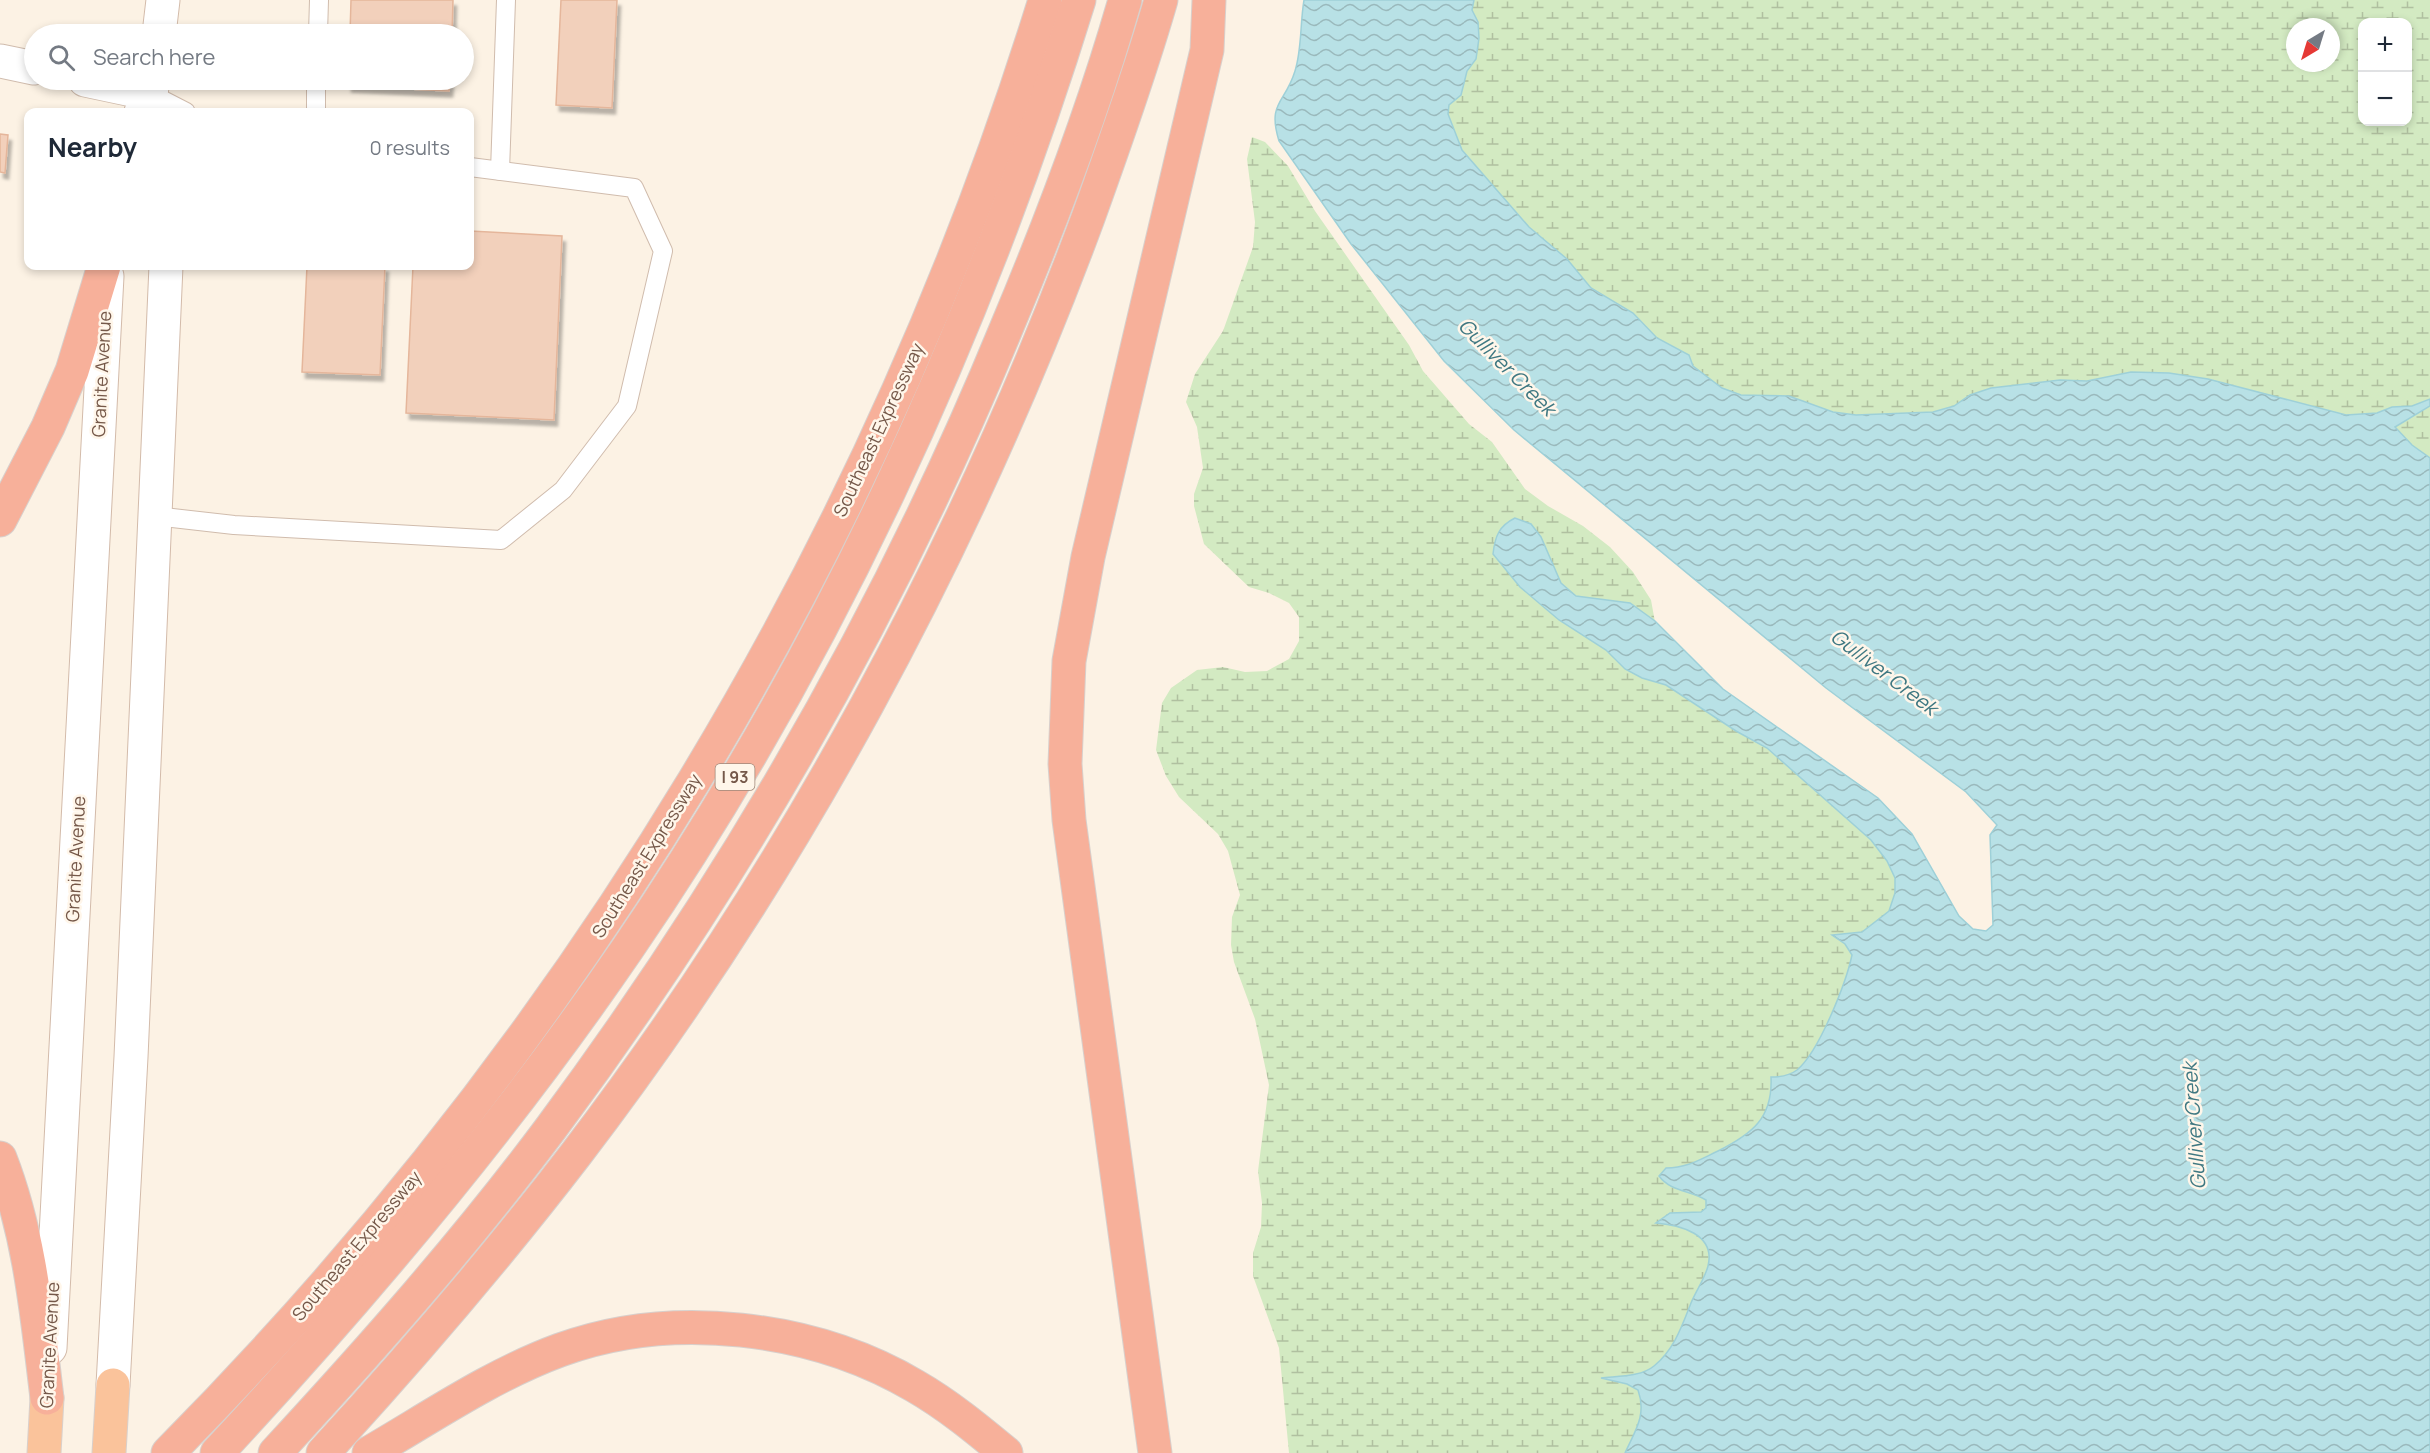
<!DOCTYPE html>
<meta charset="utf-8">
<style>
body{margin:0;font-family:Manrope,sans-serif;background:#f2f2f3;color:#1f2937}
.controls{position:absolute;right:18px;top:18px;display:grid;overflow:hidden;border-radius:12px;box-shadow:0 3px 9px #0003}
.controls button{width:54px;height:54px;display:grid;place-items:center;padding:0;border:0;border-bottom:2px solid #e0e1e3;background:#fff;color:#1f2937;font:30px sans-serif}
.compass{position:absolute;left:2286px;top:18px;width:54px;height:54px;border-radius:50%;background:#fff;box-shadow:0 3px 9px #0003;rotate:218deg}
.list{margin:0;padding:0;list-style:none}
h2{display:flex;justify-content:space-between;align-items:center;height:78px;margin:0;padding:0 24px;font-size:26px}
h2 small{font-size:20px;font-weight:400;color:#747a83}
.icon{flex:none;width:33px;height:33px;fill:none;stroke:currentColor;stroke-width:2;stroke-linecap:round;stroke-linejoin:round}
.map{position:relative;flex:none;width:2430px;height:1453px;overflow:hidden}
.search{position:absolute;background:#fff;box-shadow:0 3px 9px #0003;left:24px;top:24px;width:450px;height:66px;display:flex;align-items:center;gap:15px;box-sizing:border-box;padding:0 21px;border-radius:33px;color:#747a83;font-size:22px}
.panel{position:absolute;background:#fff;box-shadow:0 3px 9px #0003;left:24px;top:108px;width:450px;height:162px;border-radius:12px}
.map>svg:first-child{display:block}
.wetland{fill:url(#wetland-marsh);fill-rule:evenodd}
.water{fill:url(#water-waves);stroke:#9ed0d8;stroke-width:1.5}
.building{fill:#f2d0bb;stroke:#e5b69b;stroke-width:1.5;filter:url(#shadow)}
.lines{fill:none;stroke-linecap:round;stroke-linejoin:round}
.service-casing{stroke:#d0bcad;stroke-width:20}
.minor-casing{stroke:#d0bcad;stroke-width:35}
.secondary-casing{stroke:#d3bbaa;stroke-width:35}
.trunk-casing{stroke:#d8d0cc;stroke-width:35}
.motorway-casing{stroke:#d8d0cc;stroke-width:35}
.service{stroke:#fff;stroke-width:18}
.minor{stroke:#fff;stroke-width:33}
.secondary{stroke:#fff;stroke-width:33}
.trunk{stroke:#fac39b;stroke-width:33}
.motorway{stroke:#f7b09a;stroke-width:33}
.labels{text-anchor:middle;stroke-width:5;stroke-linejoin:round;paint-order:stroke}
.shield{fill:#fff6ea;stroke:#9e8779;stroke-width:1.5}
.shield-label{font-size:16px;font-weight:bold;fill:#755849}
.street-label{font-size:18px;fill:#755849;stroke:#fff6ea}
.water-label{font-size:20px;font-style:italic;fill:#3f7882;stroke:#fff6ea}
</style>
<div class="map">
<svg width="2430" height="1453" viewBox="0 0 2430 1453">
<defs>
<pattern id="wetland-marsh" width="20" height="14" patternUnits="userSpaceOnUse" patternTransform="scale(1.5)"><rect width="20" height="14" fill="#d3eac2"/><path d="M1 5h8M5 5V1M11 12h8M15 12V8" fill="none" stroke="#b0c0a0"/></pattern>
<pattern id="water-waves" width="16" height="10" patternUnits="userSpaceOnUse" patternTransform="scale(1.5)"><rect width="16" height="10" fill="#b8e1e6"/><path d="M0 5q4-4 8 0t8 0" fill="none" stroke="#9ab9bc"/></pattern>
<filter id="shadow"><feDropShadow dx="3.5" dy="6" stdDeviation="1.5" flood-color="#0004"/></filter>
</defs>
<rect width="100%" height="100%" fill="#fcf2e4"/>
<g class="wetland">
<path d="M 1400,0 L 2430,0 L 2430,1129 L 2271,1094 L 1510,315 ZM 2362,22 L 2408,22 L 2408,122 L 2362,122 ZM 2295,27 L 2331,27 L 2331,63 L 2295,63 Z"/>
<polygon points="1252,137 1265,142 1288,166 1315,211 1409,345 1423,371 1469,424 1492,442 1525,489 1548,506 1583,526 1610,547 1633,572 1651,600 1655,622 1723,689 1878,798 1912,834 1959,916 1972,929 1986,931 1993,925 1990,835 2028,858 1912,1453 1289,1453 1279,1348 1253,1276 1253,1253 1261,1227 1262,1203 1258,1171 1269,1085 1255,1019 1234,962 1231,945 1232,917 1240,895 1228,851 1218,834 1179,797 1166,776 1156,750 1162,703 1171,688 1197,670 1223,667 1245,672 1267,671 1289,659 1299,641 1299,617 1289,603 1269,593 1249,587 1204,544 1194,506 1194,494 1203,468 1197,427 1186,402 1195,374 1223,331 1253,247 1255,222 1247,159"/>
</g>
<path class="water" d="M 1304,0 L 1474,0 L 1472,10 L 1478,22 L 1479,38 L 1476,59 L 1467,71 L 1461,95 L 1449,105 L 1448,114 L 1462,150 L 1529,227 L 1567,259 L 1591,288 L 1633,313 L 1657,338 L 1689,355 L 1693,366 L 1722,388 L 1741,395 L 1789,396 L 1833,412 L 1856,415 L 1933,412 L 1954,406 L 1970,395 L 1991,388 L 2060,380 L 2087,381 L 2131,372 L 2169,373 L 2208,379 L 2346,415 L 2377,413 L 2392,407 L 2412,406 L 2430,399 L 2430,406 L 2395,427 L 2412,445 L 2430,458 L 2430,1453 L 1625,1453 C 1635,1431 1647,1415 1638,1390 L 1627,1384 L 1601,1378 C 1617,1376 1641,1377 1654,1366 C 1674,1350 1682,1326 1691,1303 C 1696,1291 1705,1278 1708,1266 C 1716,1234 1680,1225 1656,1223 L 1670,1213 L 1701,1212 L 1706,1208 L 1706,1200 C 1690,1190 1671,1192 1659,1176 L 1666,1168 C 1687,1168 1699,1160 1718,1151 C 1752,1134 1773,1118 1771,1077 C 1781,1077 1789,1076 1797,1070 C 1819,1052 1846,983 1852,955 L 1845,944 L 1832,935 L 1862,932 L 1889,911 L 1895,893 L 1895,878 L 1887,861 L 1871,840 L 1767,748 L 1736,731 L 1666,685 L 1642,678 L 1625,669 L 1606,650 L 1559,620 L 1520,587 L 1493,554 C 1495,536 1499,526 1515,518 L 1531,524 L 1541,537 L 1561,583 L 1576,596 L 1630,603 L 1655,621 L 1723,689 L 1878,798 L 1912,834 L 1959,916 L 1973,929 L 1986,931 L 1993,925 L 1990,835 L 1997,825 L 1966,792 L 1826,688 L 1514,430 L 1444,361 L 1351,244 L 1279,141 C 1267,102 1285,104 1295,71 C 1302,49 1300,23 1304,0 Z"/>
<g class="building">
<polygon points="351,0 453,0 452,34 350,34"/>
<polygon points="561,0 617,0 612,108 556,105"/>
<polygon points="348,80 450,80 449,91 348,86"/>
<polygon points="0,134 8,135 5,173 0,172"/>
<polygon points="470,231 562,236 554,420 406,413 413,266 470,266"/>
<polygon points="307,266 385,266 380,375 302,372"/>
</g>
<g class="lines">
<g class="service-casing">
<g id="service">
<polyline points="318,34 319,0"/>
<polyline points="151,94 186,112"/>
<polyline points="316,112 316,80"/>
<polyline points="500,171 506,0"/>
<polyline points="155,516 234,525 501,540 563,490 627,406 663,251 634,188 470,167"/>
</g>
</g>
<g class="minor-casing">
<g id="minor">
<polyline points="0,61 34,68"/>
<polyline points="85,80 151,94"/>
</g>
</g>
<g class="secondary-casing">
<g id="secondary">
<polyline points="159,34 163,0"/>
<polyline points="141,112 151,94 153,80"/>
<polyline points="50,1348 107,276"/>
<polyline points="113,1385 131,1057 166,266"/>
</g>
</g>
<g class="trunk-casing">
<g id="trunk">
<polyline points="44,1453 47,1398"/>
<polyline points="109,1453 113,1385"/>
</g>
</g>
<g class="motorway-casing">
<g id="motorway">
<polyline points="0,520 48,427 72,371 104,266"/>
<path d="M 0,1158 C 30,1235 37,1316 47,1398"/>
<path d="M 168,1453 C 573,1045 875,550 1045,0"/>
<path d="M 217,1453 C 365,1294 505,1128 628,948 C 826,659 976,334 1079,0"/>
<path d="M 275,1453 C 372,1348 466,1242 551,1128 C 735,880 889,614 1006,329 C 1051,222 1093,112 1125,0"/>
<path d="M 323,1453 C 411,1357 496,1258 576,1154 C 792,872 965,551 1088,218 C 1114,146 1140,73 1161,0"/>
<path d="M 369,1453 C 431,1417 492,1375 560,1350 C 672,1309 813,1326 915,1386 C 948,1405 977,1429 1006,1453"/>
<polyline points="1155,1453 1069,820 1065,764 1069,661 1088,557 1207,50 1209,0"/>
</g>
</g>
<use href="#service" class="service"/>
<use href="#minor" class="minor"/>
<use href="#secondary" class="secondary"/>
<use href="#trunk" class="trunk"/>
<use href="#motorway" class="motorway"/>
</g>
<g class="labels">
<rect class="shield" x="715.5" y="764" width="39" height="26" rx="4.5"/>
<g class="shield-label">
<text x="735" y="783">I 93</text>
</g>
<g class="street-label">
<text transform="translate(102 374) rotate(-87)" y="6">Granite Avenue</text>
<text transform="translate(879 430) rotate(-65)" y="6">Southeast Expressway</text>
<text transform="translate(647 856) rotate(-58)" y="6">Southeast Expressway</text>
<text transform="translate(76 859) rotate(-87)" y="6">Granite Avenue</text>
<text transform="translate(357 1246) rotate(-50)" y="6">Southeast Expressway</text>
<text transform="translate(50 1345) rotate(-87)" y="6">Granite Avenue</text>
</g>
<g class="water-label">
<text transform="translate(1507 367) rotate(45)" y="7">Gulliver Creek</text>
<text transform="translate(1884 672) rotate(37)" y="7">Gulliver Creek</text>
<text transform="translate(2194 1126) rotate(-94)" y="7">Gulliver Creek</text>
</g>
</g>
</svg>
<div class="controls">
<button>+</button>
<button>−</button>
</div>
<svg class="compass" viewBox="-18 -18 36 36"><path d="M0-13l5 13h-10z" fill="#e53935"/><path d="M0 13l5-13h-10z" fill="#747a83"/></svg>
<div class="search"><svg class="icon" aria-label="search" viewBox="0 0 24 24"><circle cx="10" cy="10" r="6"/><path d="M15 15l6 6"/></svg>Search here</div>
<section class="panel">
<h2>Nearby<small>0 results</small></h2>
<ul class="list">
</ul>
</section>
</div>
